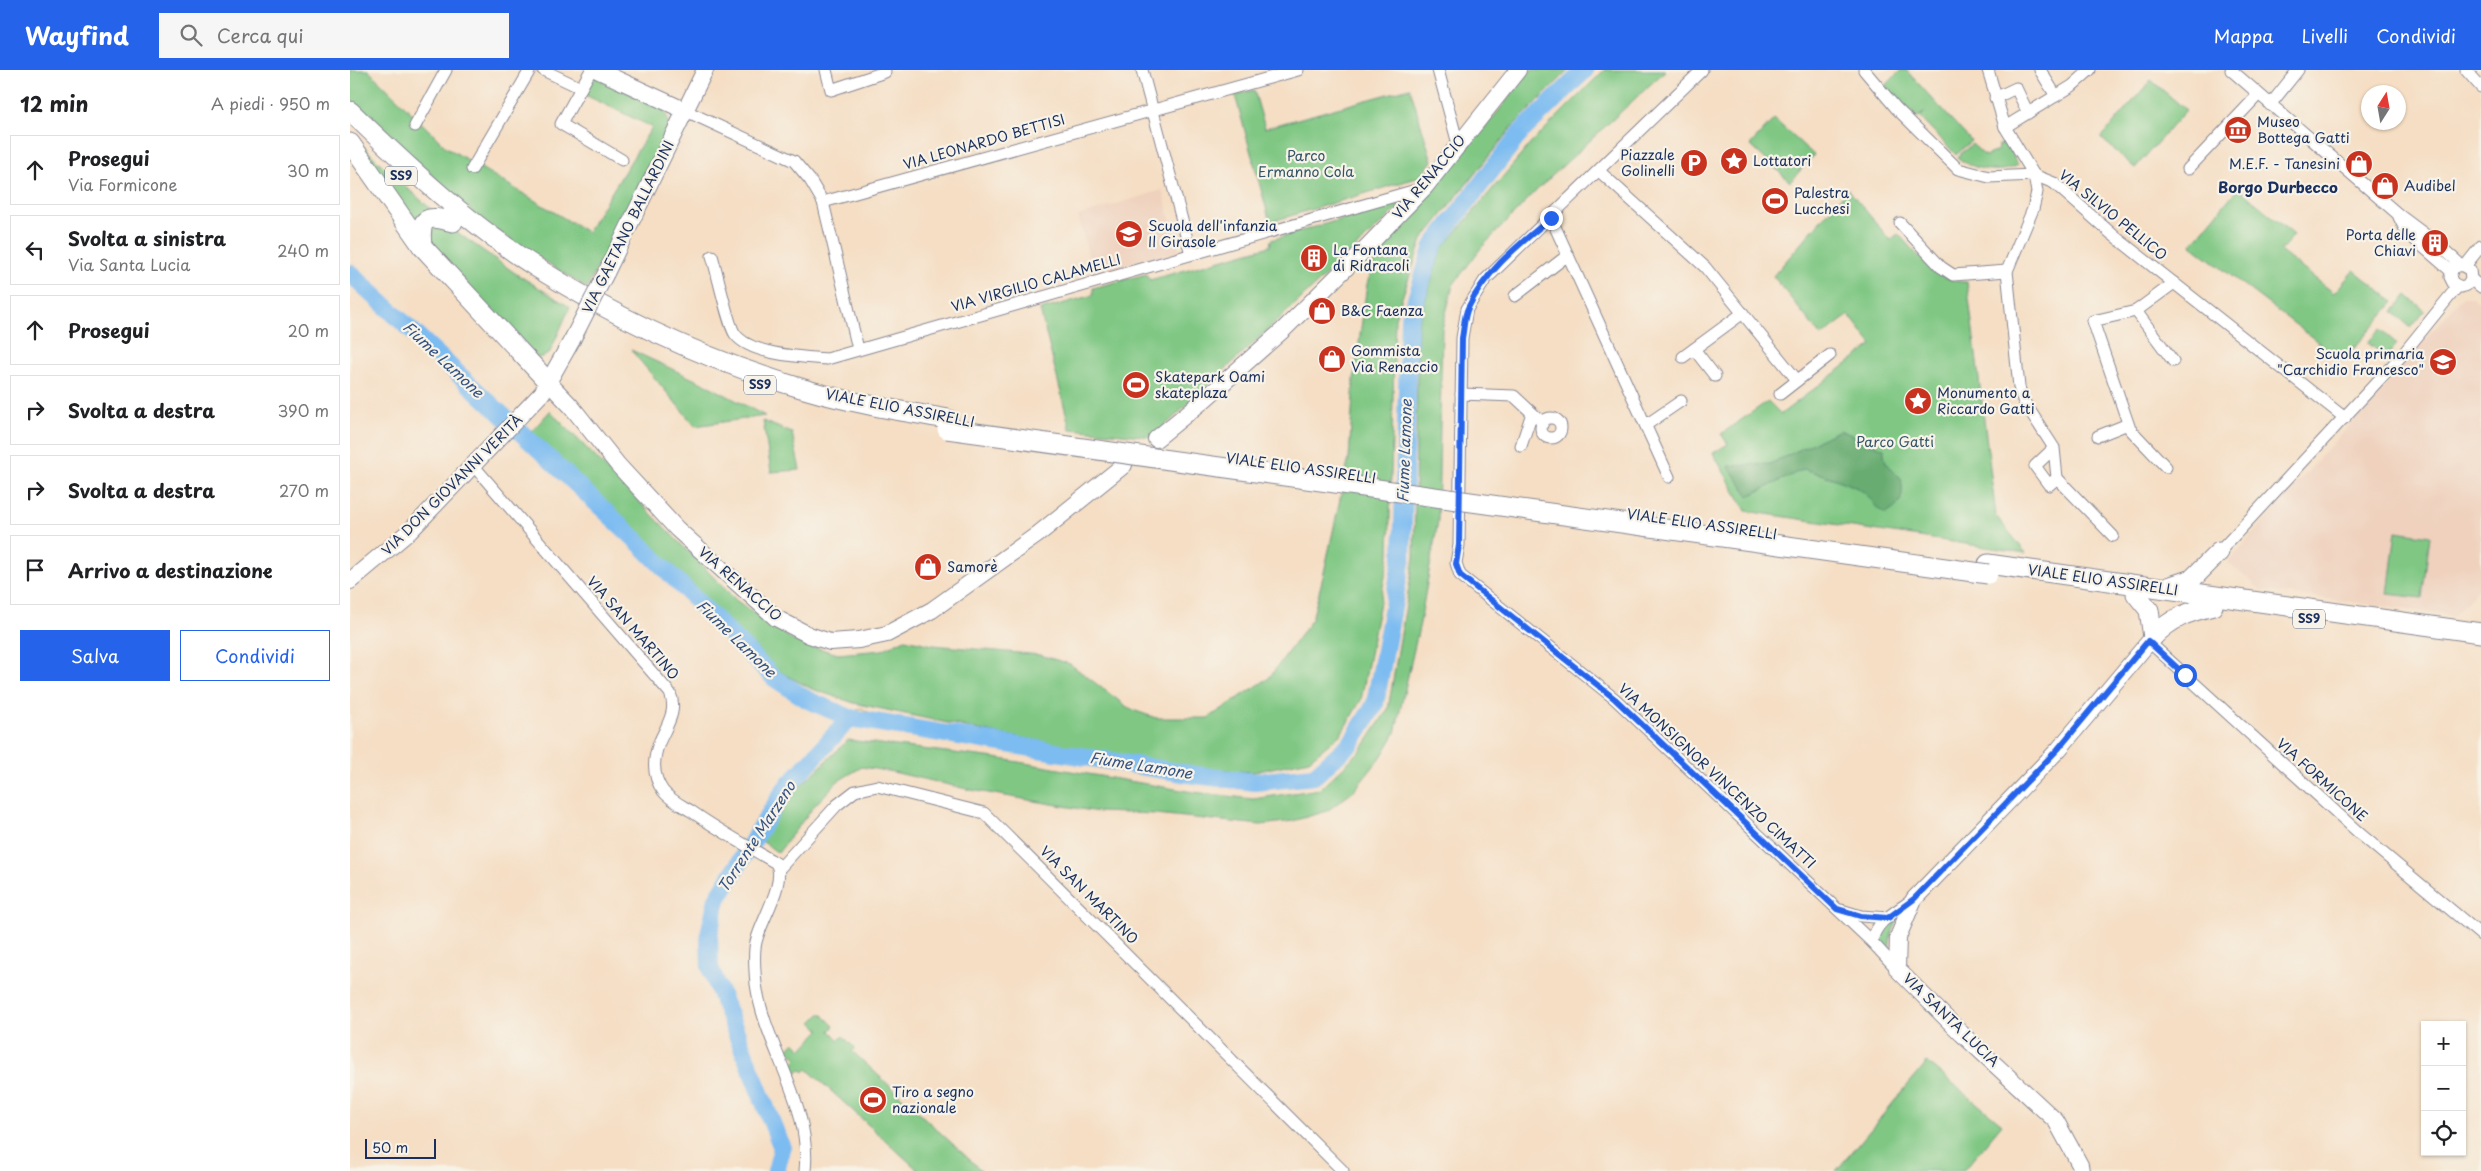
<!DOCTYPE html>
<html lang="it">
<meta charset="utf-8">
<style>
body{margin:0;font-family:"Playpen Sans",sans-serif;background:#f6f6f6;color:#202124}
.controls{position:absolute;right:15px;bottom:15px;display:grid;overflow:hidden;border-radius:0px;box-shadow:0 1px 4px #0004}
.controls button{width:45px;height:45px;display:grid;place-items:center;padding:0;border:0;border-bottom:1px solid #e0e0e0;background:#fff;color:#202124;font:25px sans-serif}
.compass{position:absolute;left:2011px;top:15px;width:45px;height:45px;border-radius:50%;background:#fff;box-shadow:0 1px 4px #0004;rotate:11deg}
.scale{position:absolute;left:15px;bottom:12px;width:71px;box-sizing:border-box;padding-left:5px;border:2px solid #1b2f5e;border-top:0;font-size:14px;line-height:18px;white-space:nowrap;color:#1b2f5e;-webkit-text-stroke:4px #f7f3e8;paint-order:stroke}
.stop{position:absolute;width:15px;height:15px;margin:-11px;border:4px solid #2563eb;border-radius:50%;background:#fff}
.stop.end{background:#2563eb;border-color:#fff;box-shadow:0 1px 5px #0008}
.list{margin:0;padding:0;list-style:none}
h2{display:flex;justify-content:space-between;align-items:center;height:65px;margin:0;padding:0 20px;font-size:21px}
h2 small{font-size:16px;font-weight:400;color:#757577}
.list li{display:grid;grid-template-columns:32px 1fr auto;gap:15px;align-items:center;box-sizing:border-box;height:70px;margin:0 10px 10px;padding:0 10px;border:1px solid #e0e0e0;border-radius:0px}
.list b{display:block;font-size:19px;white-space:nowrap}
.list p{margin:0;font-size:16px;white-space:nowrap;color:#757577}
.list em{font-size:16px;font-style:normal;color:#757577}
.actions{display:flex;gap:10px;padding:15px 20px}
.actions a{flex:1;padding:11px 0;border:1px solid #2563eb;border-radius:0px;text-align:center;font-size:18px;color:#2563eb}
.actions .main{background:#2563eb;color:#fff}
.icon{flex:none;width:28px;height:28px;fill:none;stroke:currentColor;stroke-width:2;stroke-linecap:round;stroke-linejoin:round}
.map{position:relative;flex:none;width:2131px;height:1101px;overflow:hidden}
header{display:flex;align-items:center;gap:30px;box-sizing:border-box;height:70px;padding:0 25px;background:#2563eb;color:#fff}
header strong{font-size:24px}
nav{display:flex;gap:28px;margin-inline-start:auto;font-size:18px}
.search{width:350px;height:45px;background:#f6f6f6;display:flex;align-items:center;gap:12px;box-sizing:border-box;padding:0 18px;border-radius:0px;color:#757577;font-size:19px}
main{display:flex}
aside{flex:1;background:#fff}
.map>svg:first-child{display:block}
.built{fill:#efd1bd}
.green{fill:#7fc783;stroke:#4d7b70}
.forest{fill:#67ac71;stroke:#416e68}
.sand{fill:#eeda9e;stroke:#84847e}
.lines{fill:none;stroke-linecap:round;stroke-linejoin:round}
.river{stroke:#7dbcf1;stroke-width:18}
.street-casing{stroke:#888691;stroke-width:13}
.secondary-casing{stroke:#888691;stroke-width:18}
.primary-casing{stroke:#888691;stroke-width:21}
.street{stroke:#fff;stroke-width:11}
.secondary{stroke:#fff;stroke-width:16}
.primary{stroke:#fff;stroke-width:19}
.secondary-bridge-casing{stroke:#888691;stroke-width:18;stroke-linecap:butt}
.primary-bridge-casing{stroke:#888691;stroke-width:21;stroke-linecap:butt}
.secondary-bridge{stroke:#fff;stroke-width:16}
.primary-bridge{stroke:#fff;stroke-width:19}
.route{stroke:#2563eb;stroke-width:6}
.labels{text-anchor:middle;stroke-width:4.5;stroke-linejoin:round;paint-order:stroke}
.shield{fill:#f7f3e8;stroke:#5d6a87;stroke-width:1}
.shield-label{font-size:12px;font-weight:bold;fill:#1b2f5e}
.poi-label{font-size:14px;fill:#1b2f5e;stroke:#f7f3e8;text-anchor:start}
.street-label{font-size:14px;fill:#1b2f5e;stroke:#f7f3e8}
.park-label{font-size:14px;fill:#345567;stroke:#f7f3e8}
.neighbourhood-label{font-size:15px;font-weight:bold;fill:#1b2f5e;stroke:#f7f3e8}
.water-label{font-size:15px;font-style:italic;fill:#345283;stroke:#f7f3e8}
</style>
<header>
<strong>Wayfind</strong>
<div class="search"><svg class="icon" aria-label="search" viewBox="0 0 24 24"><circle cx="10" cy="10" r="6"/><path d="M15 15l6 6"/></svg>Cerca qui</div>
<nav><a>Mappa</a><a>Livelli</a><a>Condividi</a></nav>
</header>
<main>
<aside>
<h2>12 min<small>A piedi · 950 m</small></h2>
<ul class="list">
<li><svg class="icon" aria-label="ahead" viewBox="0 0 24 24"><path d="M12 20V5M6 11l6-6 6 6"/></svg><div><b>Prosegui</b><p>Via Formicone</p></div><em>30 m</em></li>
<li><svg class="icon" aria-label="left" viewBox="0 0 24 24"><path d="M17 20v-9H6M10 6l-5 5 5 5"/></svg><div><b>Svolta a sinistra</b><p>Via Santa Lucia</p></div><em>240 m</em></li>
<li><svg class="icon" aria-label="ahead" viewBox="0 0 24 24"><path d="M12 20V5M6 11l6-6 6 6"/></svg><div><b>Prosegui</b></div><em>20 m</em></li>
<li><svg class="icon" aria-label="right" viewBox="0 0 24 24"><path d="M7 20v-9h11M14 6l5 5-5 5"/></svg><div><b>Svolta a destra</b></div><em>390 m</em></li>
<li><svg class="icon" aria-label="right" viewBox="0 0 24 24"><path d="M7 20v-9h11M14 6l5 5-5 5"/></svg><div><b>Svolta a destra</b></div><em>270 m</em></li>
<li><svg class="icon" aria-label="arrive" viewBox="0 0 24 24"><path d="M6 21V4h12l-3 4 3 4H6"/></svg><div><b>Arrivo a destinazione</b></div></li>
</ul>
<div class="actions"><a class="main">Salva</a><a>Condividi</a></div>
</aside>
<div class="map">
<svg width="2131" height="1101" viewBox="0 0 2131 1101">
<rect width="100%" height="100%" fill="#f7f3e8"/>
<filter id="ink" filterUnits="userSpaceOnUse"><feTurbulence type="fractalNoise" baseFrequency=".02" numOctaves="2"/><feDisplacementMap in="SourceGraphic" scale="10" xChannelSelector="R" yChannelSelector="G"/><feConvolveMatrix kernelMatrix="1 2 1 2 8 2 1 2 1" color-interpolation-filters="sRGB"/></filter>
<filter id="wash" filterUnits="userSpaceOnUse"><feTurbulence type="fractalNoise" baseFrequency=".0096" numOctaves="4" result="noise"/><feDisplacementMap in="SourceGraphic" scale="20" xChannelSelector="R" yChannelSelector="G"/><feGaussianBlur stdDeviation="1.12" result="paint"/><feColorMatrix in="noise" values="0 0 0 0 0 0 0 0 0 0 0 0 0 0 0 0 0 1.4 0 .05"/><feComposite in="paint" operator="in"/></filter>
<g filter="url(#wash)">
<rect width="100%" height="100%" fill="#f5dec4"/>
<g class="built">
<polygon points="812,120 830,182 744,207 728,146"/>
<polygon points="2112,227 2122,227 2131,233 2131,350 2129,353 2131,355 2131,515 2104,546 1911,520 1878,492"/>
</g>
<g class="green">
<path d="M 0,0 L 18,0 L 96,77 L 237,162 L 302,57 L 233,24 L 243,5 L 313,40 C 319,48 319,52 317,61 L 237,218 L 136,154 L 26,56 L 0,29 Z"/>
<polygon points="1181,0 1219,0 1163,56 1072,170 1045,248 1039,486 1011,630 991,664 959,690 904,702 846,698 649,664 504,633 462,619 430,602 288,461 181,362 200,341 387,531 444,571 488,584 532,580 555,569 583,575 690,585 720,594 780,639 806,648 858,648 919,608 962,549 973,507 999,388 1004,310 1017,214 1027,183 1138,54"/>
<polygon points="1254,0 1316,0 1189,118 1131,178 1103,215 1092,259 1088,451 1070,553 1045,663 1031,687 1003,722 977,741 943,751 911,755 806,744 748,742 621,720 543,702 512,697 488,711 465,735 428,783 412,771 443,723 498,670 645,688 843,722 903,729 970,719 1011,680 1038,639 1064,488 1068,253 1091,180 1182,72"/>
<polygon points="1551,0 1556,0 1621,71 1606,85 1570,47 1577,40 1567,48 1535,16"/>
<polygon points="1801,10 1836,40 1785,98 1751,68"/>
<polygon points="1060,18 1082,91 1070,107 920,152 885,25 904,20 915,58"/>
<polygon points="1424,49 1464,85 1440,112 1400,75"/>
<polygon points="0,63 40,103 82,140 64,159 0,67"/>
<path d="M 1622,74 L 1635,86 L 1647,81 L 1648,75 L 1657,75 L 1668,95 C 1651,105 1622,100 1607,87 Z"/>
<polygon points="1888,118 1944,165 1930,181 1984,223 2004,200 2044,232 1993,291 1841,175"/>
<path d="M 1498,119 L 1540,170 L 1548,164 C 1568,184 1587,213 1617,212 L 1646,446 L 1676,483 L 1396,441 L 1363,383 L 1378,374 L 1371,364 L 1418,331 L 1431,344 L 1522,275 L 1499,245 L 1471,266 L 1423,206 Z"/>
<polygon points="1049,132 1048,138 803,367 720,359 690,240 743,225 743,218 796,204 800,210 920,176 921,170"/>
<polygon points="91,151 165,203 220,237 199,284 189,288 180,285 76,167 78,155"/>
<polygon points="2057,225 2075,241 2061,258 2043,242"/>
<polygon points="2030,259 2047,274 2036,287 2018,273"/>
<polygon points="281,280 363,318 415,346 345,356"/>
<polygon points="413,351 442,363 450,400 421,402"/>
<polygon points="2046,461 2080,466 2072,528 2038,524"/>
<polygon points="1546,846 1549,848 1541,865 1539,882 1527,869 1528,862"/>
<polygon points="471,943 484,956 480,961 489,970 493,966 505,978 502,981 632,1101 569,1101 457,999 454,1002 450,999 446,1003 439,996 447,988 437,979 444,972 452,979 470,960 462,952"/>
<polygon points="1577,992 1652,1054 1613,1101 1486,1101"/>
</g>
<path class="forest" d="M 1490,360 L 1534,379 C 1533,394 1540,399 1551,408 C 1554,426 1552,435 1536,444 C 1522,436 1526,434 1517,425 C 1507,414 1469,404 1454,399 L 1399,426 L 1378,396 L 1420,394 Z"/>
<polygon class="sand" points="511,638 530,648 528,653 502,643"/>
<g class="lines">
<g class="river">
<polyline points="0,203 283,467 424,608 458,630 500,648 845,705 905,712 964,706 1001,673 1025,634 1052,488 1059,251 1083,176 1171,62 1235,0"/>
<polyline points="426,1101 432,1078 360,897 359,864 367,829 435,719 500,648"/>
</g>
</g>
</g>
<g filter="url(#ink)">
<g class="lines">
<g class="street-casing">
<g id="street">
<polyline points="193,0 231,18 241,0"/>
<polyline points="476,0 481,20 535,2"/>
<polyline points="792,0 841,184"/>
<polyline points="1088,0 1108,74"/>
<polyline points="1352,0 1135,210 1117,239 1112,268 1109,475 1106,493 1110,505 1265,629 1522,872 1547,899"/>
<polyline points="1514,0 1546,38 1608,99 1639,107 1684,105 1704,113 1763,165 1995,348"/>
<polyline points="1638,0 1655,57 1684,105 1687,122 1683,139 1657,201 1669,317 1673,330 1704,378 1707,408 1699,415 1685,396 1704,378"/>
<polyline points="1690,0 1706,26"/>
<polyline points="1881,0 2049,145 2081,169"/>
<polyline points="2116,0 2131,17"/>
<polyline points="231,18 211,54 272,90"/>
<polyline points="1645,28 1666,18 1678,43"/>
<polyline points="1920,35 1948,0"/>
<polyline points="336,41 444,91 460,110 473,132 508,279"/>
<polyline points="65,56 96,0"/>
<polyline points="1655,57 1722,16 1740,0"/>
<polyline points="122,99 180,0"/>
<polyline points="1838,99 1908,25"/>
<polyline points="1249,101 1355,197 1447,310"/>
<polyline points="473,132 948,0"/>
<polyline points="2049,147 2057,163 2101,201"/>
<polyline points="1201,148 1319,407"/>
<polyline points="1550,153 1591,197 1603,205 1657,201"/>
<polyline points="2090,176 2111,195 2120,200 2121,209 2117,215 2111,217 2103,213 2100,207 2103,198 2111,195"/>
<path d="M 362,186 C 367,201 378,255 385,264 C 400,285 453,287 477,289 L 1073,118"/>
<polyline points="2115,196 2131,176"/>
<polyline points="2121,209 2131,217"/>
<polyline points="1165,226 1218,185"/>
<polyline points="1786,241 1823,291"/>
<polyline points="1344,279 1365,306"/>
<polyline points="1333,287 1393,243"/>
<polyline points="1111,324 1164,326 1193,353"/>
<polyline points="1430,324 1480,285"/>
<circle cx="1201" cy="358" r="10"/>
<polyline points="1296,355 1331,331"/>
<polyline points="1748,366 1778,354"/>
<polyline points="1171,376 1182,343"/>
<path d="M 123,395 L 320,623 C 328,642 316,656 309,673 C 303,689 302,706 313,721 C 320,730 331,735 341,741 C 368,760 397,776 426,793 C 437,812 411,850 406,872 C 403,884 405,902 406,914 C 415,978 462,1034 455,1101"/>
<polyline points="1816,397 1780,359 1743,251 1786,241 1824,213"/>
<polyline points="1707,408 1763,466"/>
<polyline points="1869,482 2053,284 2108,216"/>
<polyline points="1798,571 2009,763 2131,865"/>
<polyline points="429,799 487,735 505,721 527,716 634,743 993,1101"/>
<polyline points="1491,840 1511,846 1538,848"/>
<path d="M 1522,872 C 1525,851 1546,842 1562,830"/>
</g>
</g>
<g class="secondary-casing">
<g id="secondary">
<polyline points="247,0 336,41"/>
<polyline points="256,203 355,0"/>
<polyline points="199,313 221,336 268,395 327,459 426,548 459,565 480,572 509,570 537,564 582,540 687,465 774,395"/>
<polyline points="806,369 855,329 933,260 1007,187 1075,117 1168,0"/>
<polyline points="0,511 61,460 192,323 222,270"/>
<polyline points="1731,1101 1730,1095 1706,1051 1612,964 1547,899 1548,867 1564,829 1709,679 1803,567"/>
</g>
</g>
<g class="primary-casing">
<g id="primary">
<path d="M 0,41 C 59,98 120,155 189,199 C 270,250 362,292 454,319 C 501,333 550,341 598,349"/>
<polyline points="0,73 72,176 199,313"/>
<path d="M 72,176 C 69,146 77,145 103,152"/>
<polyline points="1638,494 2131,563"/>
<polyline points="1818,517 1842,509 1869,482"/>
<polyline points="1786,524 1799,540 1803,567"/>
<path d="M 1803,567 C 1821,548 1838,542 1863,536"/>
</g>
</g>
<use href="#street" class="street"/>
<use href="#secondary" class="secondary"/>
<use href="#primary" class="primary"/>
<g class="secondary-bridge-casing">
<polyline id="secondary-bridge" points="222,270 256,203"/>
</g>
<g class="primary-bridge-casing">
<polyline id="primary-bridge" points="597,359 1638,504"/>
</g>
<use href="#secondary-bridge" class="secondary-bridge"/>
<use href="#primary-bridge" class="primary-bridge"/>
</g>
</g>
<g class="lines" filter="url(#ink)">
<path class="route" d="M 1201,148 C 1170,174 1136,200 1118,238 C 1114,246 1114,258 1112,268 L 1109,475 L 1106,494 L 1110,505 L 1265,629 L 1487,839 L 1511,846 L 1538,848 L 1564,829 L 1708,679 L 1798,571 L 1835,605"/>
</g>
<defs>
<g id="museum-disc" transform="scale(1.4375)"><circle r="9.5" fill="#c8321e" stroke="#f7f3e8"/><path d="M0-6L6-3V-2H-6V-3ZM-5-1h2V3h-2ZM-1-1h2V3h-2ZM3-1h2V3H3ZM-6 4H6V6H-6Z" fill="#fff"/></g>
<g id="sight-disc" transform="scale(1.4375)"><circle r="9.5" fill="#c8321e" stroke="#f7f3e8"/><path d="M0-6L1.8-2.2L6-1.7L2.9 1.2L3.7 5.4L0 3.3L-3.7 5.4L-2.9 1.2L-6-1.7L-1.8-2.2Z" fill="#fff"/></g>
<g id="parking-disc" transform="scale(1.4375)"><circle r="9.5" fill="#c8321e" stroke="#f7f3e8"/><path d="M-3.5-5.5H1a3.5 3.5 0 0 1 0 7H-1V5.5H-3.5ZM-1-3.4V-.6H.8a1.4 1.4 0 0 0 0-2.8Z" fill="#fff"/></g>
<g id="shop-disc" transform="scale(1.4375)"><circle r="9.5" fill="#c8321e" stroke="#f7f3e8"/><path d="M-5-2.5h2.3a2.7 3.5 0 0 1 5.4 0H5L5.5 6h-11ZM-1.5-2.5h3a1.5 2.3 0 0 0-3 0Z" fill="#fff"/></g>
<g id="stadium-disc" transform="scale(1.4375)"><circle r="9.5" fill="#c8321e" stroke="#f7f3e8"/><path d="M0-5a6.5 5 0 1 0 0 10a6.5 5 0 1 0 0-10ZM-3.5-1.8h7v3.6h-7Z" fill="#fff"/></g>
<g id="school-disc" transform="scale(1.4375)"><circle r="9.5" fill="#c8321e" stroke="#f7f3e8"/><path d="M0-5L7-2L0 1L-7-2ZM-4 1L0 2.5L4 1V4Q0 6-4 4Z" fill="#fff"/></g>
<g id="building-disc" transform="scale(1.4375)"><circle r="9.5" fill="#c8321e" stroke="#f7f3e8"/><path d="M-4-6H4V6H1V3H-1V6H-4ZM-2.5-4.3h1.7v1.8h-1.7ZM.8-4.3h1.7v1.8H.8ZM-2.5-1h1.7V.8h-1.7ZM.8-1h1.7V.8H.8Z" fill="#fff"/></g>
</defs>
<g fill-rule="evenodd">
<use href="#museum-disc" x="1888" y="60"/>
<use href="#sight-disc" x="1384" y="91"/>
<use href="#parking-disc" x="1344" y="93"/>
<use href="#shop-disc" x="2009" y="94"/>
<use href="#shop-disc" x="2035" y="116"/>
<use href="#stadium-disc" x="1425" y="131"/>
<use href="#school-disc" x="779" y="164"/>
<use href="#building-disc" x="2085" y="173"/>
<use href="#building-disc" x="964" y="188"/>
<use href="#shop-disc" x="972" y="241"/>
<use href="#shop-disc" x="982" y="289"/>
<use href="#school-disc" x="2093" y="292"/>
<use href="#stadium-disc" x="786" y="315"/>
<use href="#sight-disc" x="1568" y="331"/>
<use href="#shop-disc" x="578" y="497"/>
<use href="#stadium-disc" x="523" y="1030"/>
</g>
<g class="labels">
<g class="shield">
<rect x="35" y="96.5" width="32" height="19" rx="4"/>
<rect x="394" y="305.5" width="32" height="19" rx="4"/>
<rect x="1943" y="539.5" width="32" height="19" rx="4"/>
</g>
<g class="shield-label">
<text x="51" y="110">SS9</text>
<text x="410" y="319">SS9</text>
<text x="1959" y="553">SS9</text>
</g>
<g class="poi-label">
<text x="1907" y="57">Museo<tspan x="1907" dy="16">Bottega Gatti</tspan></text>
<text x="1325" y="90" text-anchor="end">Piazzale<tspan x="1325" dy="16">Golinelli</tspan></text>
<text x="1403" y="96">Lottatori</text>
<text x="1990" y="99" text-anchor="end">M.E.F. - Tanesini</text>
<text x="2054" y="121">Audibel</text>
<text x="1444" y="128">Palestra<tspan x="1444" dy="16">Lucchesi</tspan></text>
<text x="798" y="161">Scuola dell'infanzia<tspan x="798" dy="16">Il Girasole</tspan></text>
<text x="2066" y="170" text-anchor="end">Porta delle<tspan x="2066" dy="16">Chiavi</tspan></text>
<text x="983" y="185">La Fontana<tspan x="983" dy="16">di Ridracoli</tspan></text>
<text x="991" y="246">B&amp;C Faenza</text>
<text x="1001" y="286">Gommista<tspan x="1001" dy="16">Via Renaccio</tspan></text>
<text x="2074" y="289" text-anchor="end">Scuola primaria<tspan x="2074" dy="16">"Carchidio Francesco"</tspan></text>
<text x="805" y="312">Skatepark Oami<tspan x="805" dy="16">skateplaza</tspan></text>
<text x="1587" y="328">Monumento a<tspan x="1587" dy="16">Riccardo Gatti</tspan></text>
<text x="597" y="502">Samorè</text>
<text x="542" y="1027">Tiro a segno<tspan x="542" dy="16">nazionale</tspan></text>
</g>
<g class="street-label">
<text transform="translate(634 72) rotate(-16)" y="5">VIA LEONARDO BETTISI</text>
<text transform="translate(1079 107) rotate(-50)" y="5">VIA RENACCIO</text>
<text transform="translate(1763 145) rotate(39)" y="5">VIA SILVIO PELLICO</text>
<text transform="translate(278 157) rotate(-64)" y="5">VIA GAETANO BALLARDINI</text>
<text transform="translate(686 213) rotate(-16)" y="5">VIA VIRGILIO CALAMELLI</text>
<text transform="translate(550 338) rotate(11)" y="5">VIALE ELIO ASSIRELLI</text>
<text transform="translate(951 398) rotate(8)" y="5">VIALE ELIO ASSIRELLI</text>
<text transform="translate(102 415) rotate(-45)" y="5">VIA DON GIOVANNI VERITÀ</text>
<text transform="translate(1352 454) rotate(8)" y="5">VIALE ELIO ASSIRELLI</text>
<text transform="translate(1753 510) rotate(8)" y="5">VIALE ELIO ASSIRELLI</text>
<text transform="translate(390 514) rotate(41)" y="5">VIA RENACCIO</text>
<text transform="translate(283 558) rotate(49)" y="5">VIA SAN MARTINO</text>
<text transform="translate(1367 706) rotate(43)" y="5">VIA MONSIGNOR VINCENZO CIMATTI</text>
<text transform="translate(1972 710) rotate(42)" y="5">VIA FORMICONE</text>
<text transform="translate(739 825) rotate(45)" y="5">VIA SAN MARTINO</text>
<text transform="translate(1601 950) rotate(44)" y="5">VIA SANTA LUCIA</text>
</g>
<g class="park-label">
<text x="956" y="91">Parco<tspan x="956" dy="16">Ermanno Cola</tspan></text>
<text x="1545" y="377">Parco Gatti</text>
</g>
<g class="neighbourhood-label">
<text x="1928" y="123">Borgo Durbecco</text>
</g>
<g class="water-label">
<text transform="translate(93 290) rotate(43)" y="5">Fiume Lamone</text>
<text transform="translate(1055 381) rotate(-88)" y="5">Fiume Lamone</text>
<text transform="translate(386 569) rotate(44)" y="5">Fiume Lamone</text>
<text transform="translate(791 696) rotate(9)" y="5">Fiume Lamone</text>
<text transform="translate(407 767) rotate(-57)" y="5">Torrente Marzeno</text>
</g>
</g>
</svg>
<div class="controls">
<button>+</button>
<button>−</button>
<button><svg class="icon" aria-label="locate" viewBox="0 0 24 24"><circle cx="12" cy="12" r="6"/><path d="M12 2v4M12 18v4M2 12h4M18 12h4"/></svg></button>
</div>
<svg class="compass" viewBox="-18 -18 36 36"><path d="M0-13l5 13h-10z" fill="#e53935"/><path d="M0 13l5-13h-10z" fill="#757577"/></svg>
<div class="scale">50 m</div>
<div class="stop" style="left:1835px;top:605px"></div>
<div class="stop end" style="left:1201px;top:148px"></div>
</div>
</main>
